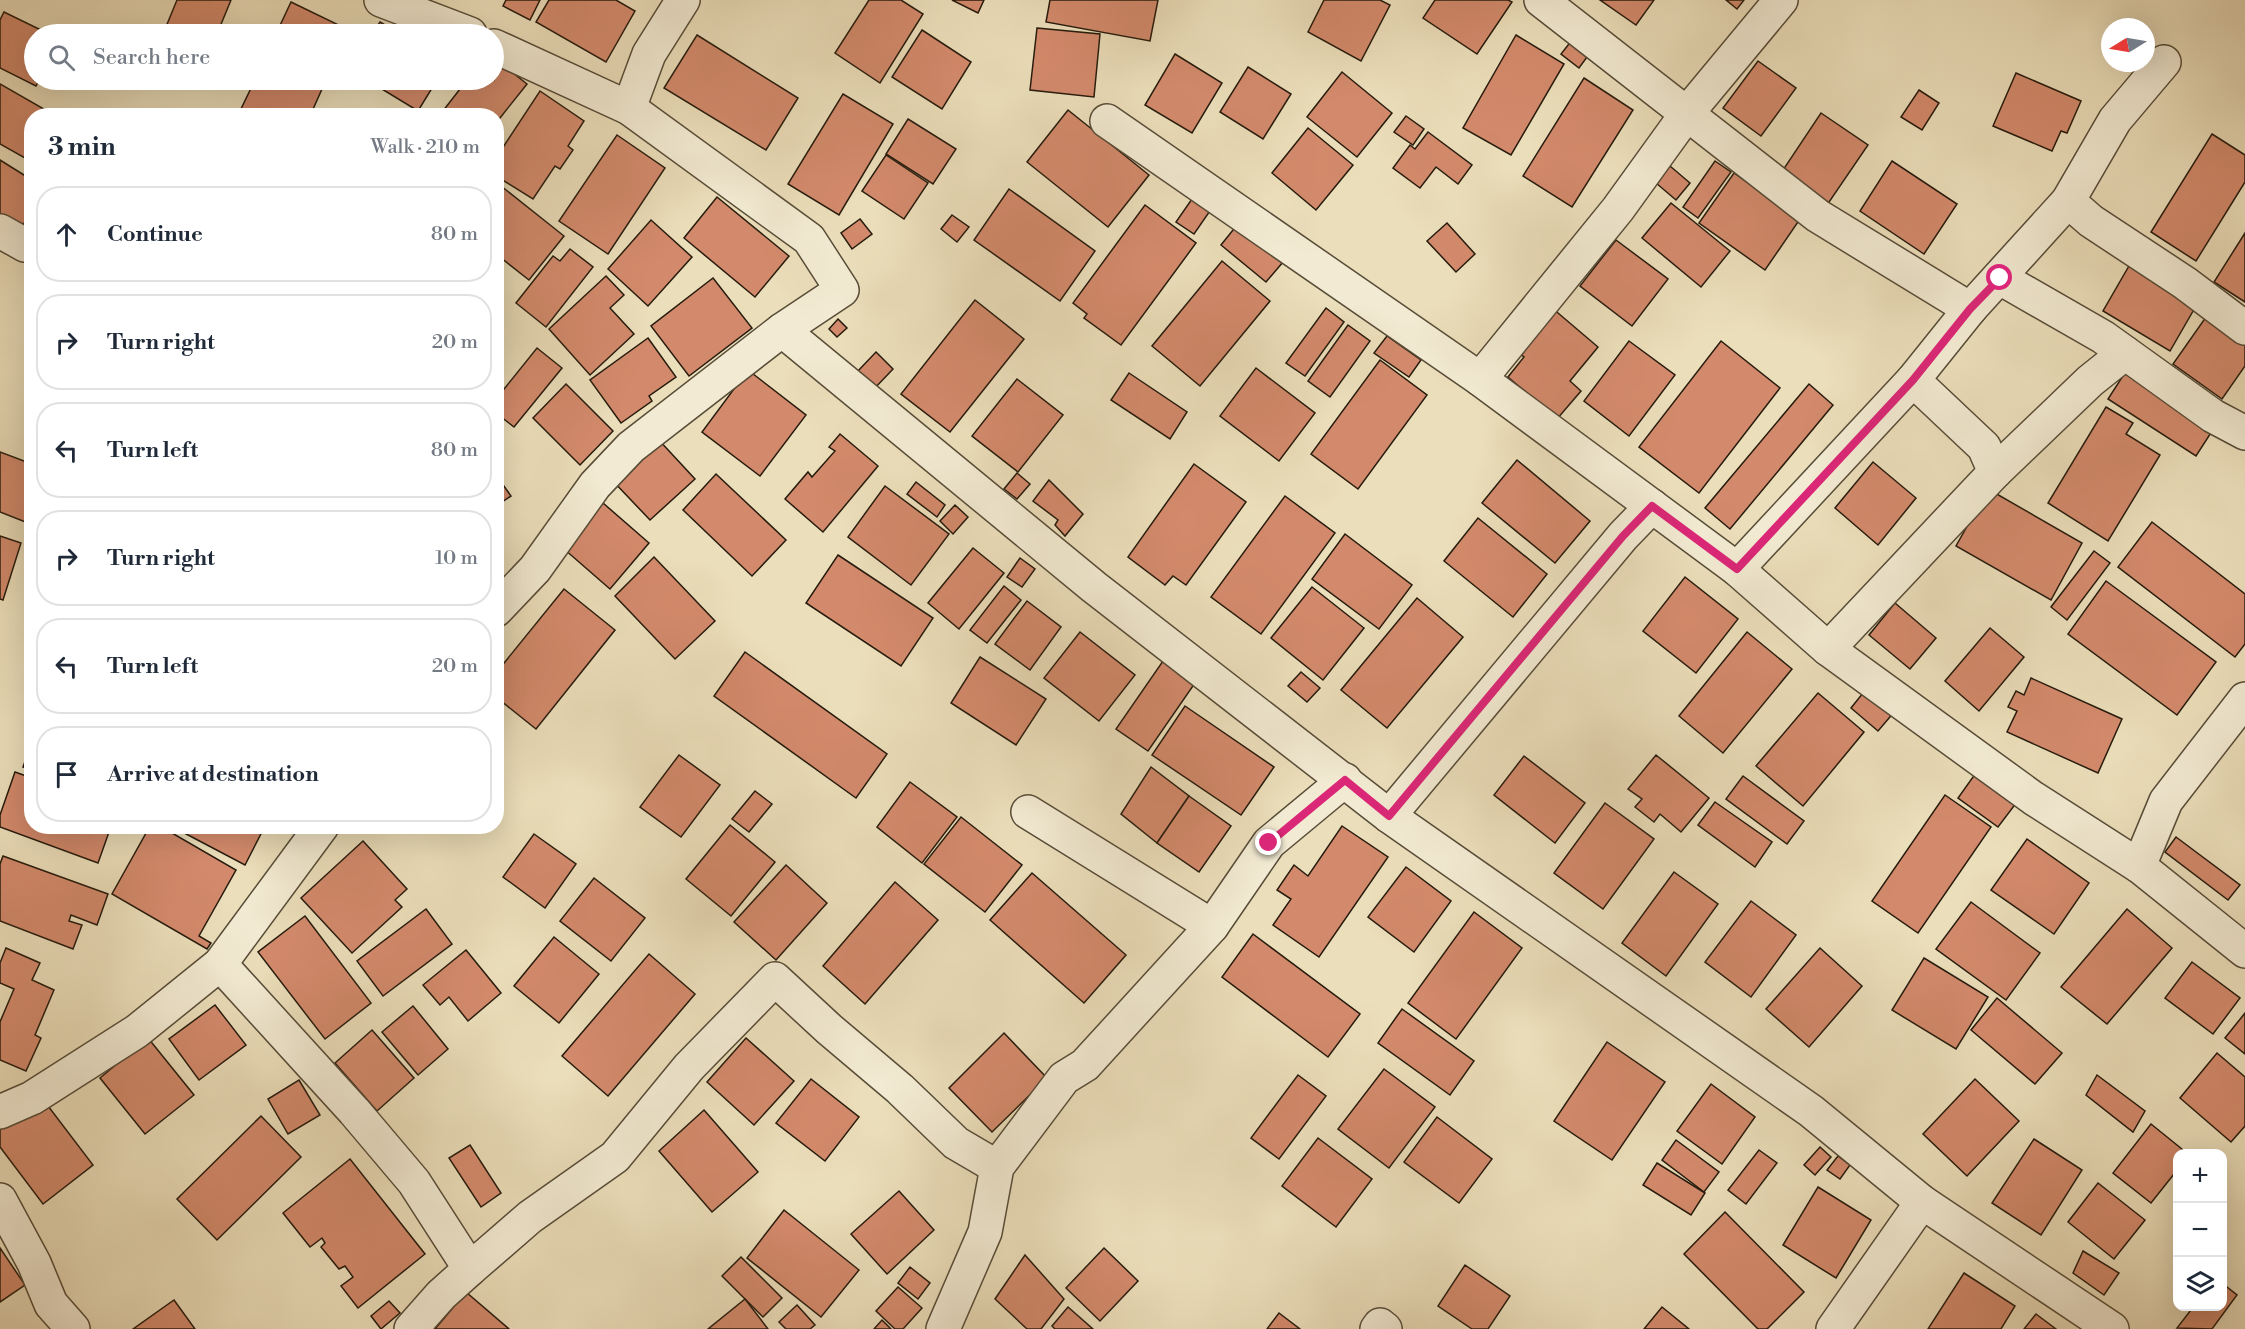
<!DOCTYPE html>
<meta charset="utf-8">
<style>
body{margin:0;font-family:"Libre Bodoni",serif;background:#f2f2f3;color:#1f2937}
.controls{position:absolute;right:18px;bottom:18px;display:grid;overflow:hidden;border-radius:12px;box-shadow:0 6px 24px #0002}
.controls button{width:54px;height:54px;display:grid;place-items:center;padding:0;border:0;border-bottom:2px solid #e0e1e3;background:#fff;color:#1f2937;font:30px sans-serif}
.compass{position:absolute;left:2101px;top:18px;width:54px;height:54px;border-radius:50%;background:#fff;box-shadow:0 6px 24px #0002;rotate:259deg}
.stop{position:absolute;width:18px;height:18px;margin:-14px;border:4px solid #db2777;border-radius:50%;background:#fff}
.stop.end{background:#db2777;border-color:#fff;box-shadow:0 2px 6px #0008}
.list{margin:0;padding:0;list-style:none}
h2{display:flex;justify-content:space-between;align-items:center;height:78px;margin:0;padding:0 24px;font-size:26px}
h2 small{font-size:20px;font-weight:400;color:#747a83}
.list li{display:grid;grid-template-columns:39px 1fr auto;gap:18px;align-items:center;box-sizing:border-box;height:96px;margin:0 12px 12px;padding:0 12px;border:2px solid #e0e1e3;border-radius:24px}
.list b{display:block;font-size:22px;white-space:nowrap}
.list em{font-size:20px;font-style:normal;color:#747a83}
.icon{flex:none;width:33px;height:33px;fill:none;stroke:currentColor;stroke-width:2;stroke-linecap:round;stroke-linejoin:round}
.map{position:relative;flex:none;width:2245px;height:1329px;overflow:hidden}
.search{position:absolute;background:#fff;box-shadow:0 6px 24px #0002;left:24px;top:24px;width:480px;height:66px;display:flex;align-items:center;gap:15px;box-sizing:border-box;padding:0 21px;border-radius:33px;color:#747a83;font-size:22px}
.panel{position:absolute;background:#fff;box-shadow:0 6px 24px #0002;left:24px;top:108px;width:480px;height:726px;border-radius:24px}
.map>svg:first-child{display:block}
.building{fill:#d38a6c;stroke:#261b0d;stroke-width:1.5}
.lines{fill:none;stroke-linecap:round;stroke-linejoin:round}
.minor-casing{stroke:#574c38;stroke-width:36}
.minor{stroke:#f2ead2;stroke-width:33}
.route{stroke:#db2777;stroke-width:8}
</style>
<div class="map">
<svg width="2245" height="1329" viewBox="0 0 2245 1329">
<rect width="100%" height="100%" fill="#ebdeba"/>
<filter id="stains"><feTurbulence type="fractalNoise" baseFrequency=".00333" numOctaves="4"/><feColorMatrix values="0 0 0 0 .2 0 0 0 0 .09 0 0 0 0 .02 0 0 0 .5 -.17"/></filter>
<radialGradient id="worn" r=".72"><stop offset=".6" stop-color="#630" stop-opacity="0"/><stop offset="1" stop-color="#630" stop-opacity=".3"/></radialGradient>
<g class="building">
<polygon points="177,0 231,0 217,34 163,34"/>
<polygon points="506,0 540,0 530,20 503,6"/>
<polygon points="549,0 616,0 635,11 606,62 536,22"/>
<polygon points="869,0 901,0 923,14 880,83 835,53"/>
<polygon points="952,0 984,0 978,13"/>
<polygon points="1050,0 1158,0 1150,41 1046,22"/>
<polygon points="1324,0 1380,0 1390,5 1361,61 1308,32"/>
<polygon points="1435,0 1508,0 1512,2 1477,54 1423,18"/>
<polygon points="1600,0 1654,0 1636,25"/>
<polygon points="1726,0 1744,0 1737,9"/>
<polygon points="291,2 349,30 347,34 276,34"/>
<polygon points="4,12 49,34 34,34 34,80 39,80 36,86 0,68 0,20"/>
<polygon points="380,22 400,34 372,34"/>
<polygon points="1037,28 1100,34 1094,97 1030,90"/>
<polygon points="922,30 971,62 942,109 892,77"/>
<polygon points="697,35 798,98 766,150 664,88"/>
<polygon points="1516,35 1564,64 1511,155 1463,128"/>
<polygon points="1572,40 1590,53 1579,68 1561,54"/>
<polygon points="1175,54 1222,83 1192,133 1145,105"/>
<polygon points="494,58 527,84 496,123 496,116 439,116 467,80 494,80"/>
<polygon points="1758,61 1796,88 1761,136 1723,108"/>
<polygon points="1248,67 1291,94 1263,139 1220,112"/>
<polygon points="1342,72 1392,113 1357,157 1307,117"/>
<polygon points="2016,73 2081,101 2067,133 2061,131 2052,151 1993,126"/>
<polygon points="1584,78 1633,110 1572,207 1523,176"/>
<polygon points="255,80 326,80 310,116 249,116 240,111"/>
<polygon points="367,80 437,80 418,111"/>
<polygon points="0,84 56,116 32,116 32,162 0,144"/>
<polygon points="1919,90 1939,103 1922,130 1901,117"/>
<polygon points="540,91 584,121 568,146 573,150 560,169 555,166 533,199 496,176 496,158"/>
<polygon points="843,94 893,124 839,215 788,184"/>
<polygon points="1068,110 1149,175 1108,227 1027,162"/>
<polygon points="1821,113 1868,145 1825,208 1779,176"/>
<polygon points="1406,116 1424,129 1413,145 1394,132"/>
<polygon points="908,119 956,149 933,184 886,154"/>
<polygon points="1308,128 1353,165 1316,210 1272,173"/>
<polygon points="1428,132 1472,165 1458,184 1436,167 1420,188 1393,168 1410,145 1415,149"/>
<polygon points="2212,134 2245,155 2245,182 2196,261 2151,232"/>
<polygon points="617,135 665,168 608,254 559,221"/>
<polygon points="886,155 928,183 904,219 862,191"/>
<polygon points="0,160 32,180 32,211 19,231 0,219"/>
<polygon points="1715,161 1731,172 1698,218 1683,207"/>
<polygon points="1892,161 1957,204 1924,254 1860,211"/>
<polygon points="1670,166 1690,183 1676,200 1656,183"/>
<polygon points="1734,173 1800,219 1765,270 1699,223"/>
<polygon points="496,182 564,236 529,280 496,254"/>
<polygon points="1009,189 1095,251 1060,301 974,240"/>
<polygon points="1194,196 1212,208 1194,234 1176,222"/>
<polygon points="717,197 789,256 755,297 684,238"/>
<polygon points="1671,203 1730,251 1701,287 1642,238"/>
<polygon points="1145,205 1196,243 1121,345 1084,318 1087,314 1073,303"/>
<polygon points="952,215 969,227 957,242 941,229"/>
<polygon points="860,219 872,234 852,249 841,233"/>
<polygon points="651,220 692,257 648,306 608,269"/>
<polygon points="1447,223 1475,254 1456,272 1427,241"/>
<polygon points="1237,225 1283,262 1266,282 1221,245"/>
<polygon points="2245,233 2245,302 2214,282"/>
<polygon points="1616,240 1668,279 1632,326 1580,286"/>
<polygon points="570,249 593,267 546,327 516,303 553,256 560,261"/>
<polygon points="2133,259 2200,299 2170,351 2103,311"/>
<polygon points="1222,261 1270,301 1200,386 1152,346"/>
<polygon points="606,276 624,295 610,308 634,334 590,375 549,329"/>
<polygon points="713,278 752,328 689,376 651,326"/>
<polygon points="975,300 1024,339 950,432 901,394"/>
<polygon points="1551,307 1598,347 1570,381 1581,391 1557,419 1508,377 1524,357 1515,350"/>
<polygon points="1326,308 1344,322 1305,376 1286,363"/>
<polygon points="2206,317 2245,344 2245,366 2222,399 2173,364"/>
<polygon points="838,319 847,328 837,337 829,329"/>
<polygon points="1348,325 1370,341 1330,397 1308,381"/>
<polygon points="1387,336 1421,360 1409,377 1374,353"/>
<polygon points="648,338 676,377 649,396 652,401 621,423 590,380"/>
<polygon points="1629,341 1675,375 1629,436 1584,401"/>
<polygon points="1721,341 1780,388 1699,493 1639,447"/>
<polygon points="537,348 562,368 514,427 496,413 496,399"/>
<polygon points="876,352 893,369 874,389 857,372"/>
<polygon points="1380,360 1427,395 1358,489 1311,454"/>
<polygon points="1256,368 1315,413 1279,461 1220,416"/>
<polygon points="2128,368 2216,425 2196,456 2108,399"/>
<polygon points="748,370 806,415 760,476 702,432"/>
<polygon points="1129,373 1187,412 1170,439 1111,400"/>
<polygon points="1017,379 1063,415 1018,472 972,436"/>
<polygon points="566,384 613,431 580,465 533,418"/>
<polygon points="1809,384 1833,405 1730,529 1705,508"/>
<polygon points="2106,407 2133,423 2126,434 2160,455 2108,541 2048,503"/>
<polygon points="32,429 32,447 25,444"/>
<polygon points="840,434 878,466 823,532 785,499 808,472 812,477 835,451 829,447"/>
<polygon points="657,438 695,479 650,520 612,480"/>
<polygon points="0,452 32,464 32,513 28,523 0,512"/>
<polygon points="1517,460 1590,521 1555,563 1482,503"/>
<polygon points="1873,462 1916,498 1878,545 1835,508"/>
<polygon points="1194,464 1246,502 1186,585 1173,576 1165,585 1128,557"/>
<polygon points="1017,473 1030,484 1017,499 1004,489"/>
<polygon points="716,474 786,540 752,576 683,510"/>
<polygon points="496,475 511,496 496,506"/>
<polygon points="1049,480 1083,514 1065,536 1055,525 1058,520 1033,501"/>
<polygon points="916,482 945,505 937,517 907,494"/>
<polygon points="885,486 949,534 911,585 848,537"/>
<polygon points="1988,489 2082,543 2051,600 1956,546"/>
<polygon points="1285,496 1335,533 1261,634 1211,597"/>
<polygon points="603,503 649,543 610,589 564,549"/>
<polygon points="955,505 968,517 953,534 940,521"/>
<polygon points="1478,518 1547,574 1513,617 1444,561"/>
<polygon points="2152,522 2245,594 2245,644 2235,657 2118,567"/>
<polygon points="1345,534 1412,585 1379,629 1312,579"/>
<polygon points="0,536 21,543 3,600 0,599"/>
<polygon points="973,548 1004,573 959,629 928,603"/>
<polygon points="2094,551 2110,563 2067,620 2051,607"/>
<polygon points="838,555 933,618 901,666 806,603"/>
<polygon points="654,557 715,621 675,659 615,596"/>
<polygon points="1020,558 1035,569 1022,587 1007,577"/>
<polygon points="1685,577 1738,619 1696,673 1643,631"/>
<polygon points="2106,581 2216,662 2177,715 2068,634"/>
<polygon points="1004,586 1021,600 987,643 970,630"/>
<polygon points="1312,587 1364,628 1323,680 1271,638"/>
<polygon points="564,589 615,630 536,729 496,697 496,673"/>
<polygon points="1417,598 1463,637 1387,728 1341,690"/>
<polygon points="1027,601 1061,627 1030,670 995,644"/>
<polygon points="1895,603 1936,638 1910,669 1869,635"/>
<polygon points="1990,628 2024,657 1979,711 1945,681"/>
<polygon points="1080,632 1135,675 1099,721 1044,678"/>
<polygon points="1747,632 1792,669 1723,753 1679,716"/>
<polygon points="745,652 887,754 856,798 714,696"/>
<polygon points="980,657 1046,699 1016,745 951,703"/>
<polygon points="1163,661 1195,683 1148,751 1116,729"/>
<polygon points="1301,672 1320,688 1307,702 1288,686"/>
<polygon points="2031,678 2122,719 2098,773 2007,732 2017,711 2008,707 2016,691 2024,695"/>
<polygon points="1867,688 1895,711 1878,731 1851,708"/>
<polygon points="1818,693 1864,732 1803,806 1756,766"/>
<polygon points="1185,706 1274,767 1241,815 1152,755"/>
<polygon points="32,742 32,770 23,767"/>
<polygon points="679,755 720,785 681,837 640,807"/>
<polygon points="1656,755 1709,798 1681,832 1660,814 1654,822 1635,807 1642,799 1628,789"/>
<polygon points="1524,756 1585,803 1555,843 1494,795"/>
<polygon points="1151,767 1189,796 1157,843 1121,814"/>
<polygon points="1978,770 2020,798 1998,827 1958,798"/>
<polygon points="15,772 32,778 32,826 105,826 104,830 109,832 98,863 0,827 0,815"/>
<polygon points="1743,776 1804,821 1787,844 1726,799"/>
<polygon points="910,782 957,817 922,863 877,827"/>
<polygon points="755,791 772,804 749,832 732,819"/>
<polygon points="1945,795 1991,827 1918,933 1872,901"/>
<polygon points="1189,796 1231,826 1199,872 1157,843"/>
<polygon points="1715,802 1772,842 1755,867 1698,825"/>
<polygon points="1605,803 1654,839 1603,909 1554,873"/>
<polygon points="961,817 1022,865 985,912 924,864"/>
<polygon points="730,825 775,862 731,916 686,879"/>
<polygon points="150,826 160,826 236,870 199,936 211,943 207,949 112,894"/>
<polygon points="171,826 265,826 245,865"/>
<polygon points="1342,826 1388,857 1319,957 1273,925 1291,899 1277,890 1294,865 1308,876"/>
<polygon points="534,834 576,864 545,908 503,877"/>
<polygon points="2176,837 2240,885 2228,900 2165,852"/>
<polygon points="2027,839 2089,883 2054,934 1991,890"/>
<polygon points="363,841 407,889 395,900 402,907 352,953 301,898"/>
<polygon points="3,856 108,894 97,925 71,915 69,921 82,925 73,949 0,921 0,864"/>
<polygon points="786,865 827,903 776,960 734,922"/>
<polygon points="1406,867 1451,901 1414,952 1368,917"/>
<polygon points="1674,872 1718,904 1666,976 1622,943"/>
<polygon points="1032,873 1126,955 1084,1003 990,920"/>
<polygon points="594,878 645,918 611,961 560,921"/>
<polygon points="895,882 938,920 865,1004 823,966"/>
<polygon points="1751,901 1796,935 1751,997 1705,962"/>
<polygon points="1971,902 2040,953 2006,1000 1936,949"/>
<polygon points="426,909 452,944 383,996 357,961"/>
<polygon points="2127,909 2172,948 2107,1024 2061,987"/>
<polygon points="1474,912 1522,948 1456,1039 1408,1003"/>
<polygon points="305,916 371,1003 325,1039 258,952"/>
<polygon points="1253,934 1360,1014 1328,1057 1222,977"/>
<polygon points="554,937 599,974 559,1023 514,986"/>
<polygon points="6,948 40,963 32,980 54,990 35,1035 41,1038 26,1071 0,1060 0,1022 14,989 0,983 0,963"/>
<polygon points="1820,948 1862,986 1809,1047 1766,1009"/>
<polygon points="466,950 501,993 468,1021 449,997 440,1005 423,985"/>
<polygon points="649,954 695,994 608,1096 562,1056"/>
<polygon points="1924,958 1988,997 1956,1049 1892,1010"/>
<polygon points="2192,962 2240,998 2213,1034 2165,998"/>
<polygon points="1997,998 2062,1053 2035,1084 1971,1030"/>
<polygon points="215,1005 246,1045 199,1080 169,1039"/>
<polygon points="413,1006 448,1049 418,1075 382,1032"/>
<polygon points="1402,1009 1474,1061 1450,1095 1378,1043"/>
<polygon points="2245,1013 2245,1054 2225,1038"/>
<polygon points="372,1030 414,1078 377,1111 335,1063"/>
<polygon points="1004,1033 1047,1078 992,1132 949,1088"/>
<polygon points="148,1038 194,1095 145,1134 100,1078"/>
<polygon points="746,1038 794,1081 754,1125 707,1082"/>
<polygon points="1607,1042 1665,1082 1612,1160 1554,1121"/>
<polygon points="2217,1053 2245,1077 2245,1126 2231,1142 2180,1098"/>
<polygon points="1384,1069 1435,1107 1389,1168 1338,1129"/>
<polygon points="1298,1075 1326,1096 1279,1159 1251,1138"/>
<polygon points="2097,1075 2145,1111 2133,1132 2086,1095"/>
<polygon points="811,1079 859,1117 825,1161 776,1123"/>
<polygon points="1975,1079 2019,1121 1967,1176 1923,1134"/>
<polygon points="299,1080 320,1115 288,1134 268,1099"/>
<polygon points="1711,1084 1755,1117 1722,1164 1677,1131"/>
<polygon points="42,1098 93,1165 43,1204 0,1147 0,1130"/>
<polygon points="704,1110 758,1172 712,1212 659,1151"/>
<polygon points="261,1116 301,1157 217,1240 177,1199"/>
<polygon points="1437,1117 1492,1159 1459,1203 1404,1162"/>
<polygon points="2151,1124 2188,1154 2178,1154 2178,1169 2151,1203 2113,1173"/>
<polygon points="1318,1138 1372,1179 1336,1227 1282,1186"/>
<polygon points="2034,1139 2082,1170 2041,1235 1992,1203"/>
<polygon points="1676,1140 1719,1172 1704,1192 1662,1160"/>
<polygon points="470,1145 501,1193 481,1207 449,1158"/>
<polygon points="1820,1147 1831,1157 1815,1175 1804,1165"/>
<polygon points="1759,1150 1777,1163 1746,1204 1728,1190"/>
<polygon points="1838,1156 1850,1165 1840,1179 1827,1170"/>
<polygon points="350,1159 425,1254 358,1308 341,1286 353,1277 345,1266 339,1269 321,1247 325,1243 322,1238 310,1247 283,1213"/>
<polygon points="1657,1163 1705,1193 1691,1215 1643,1185"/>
<polygon points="2098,1183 2145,1220 2114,1259 2068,1222"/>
<polygon points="1818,1187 1871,1220 1836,1278 1783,1245"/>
<polygon points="899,1191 934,1230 887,1274 851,1234"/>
<polygon points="784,1210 859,1270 821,1317 747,1258"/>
<polygon points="1725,1212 1804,1292 1767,1329 1758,1329 1684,1254"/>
<polygon points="0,1248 25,1285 0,1302"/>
<polygon points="1104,1248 1138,1281 1100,1321 1066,1288"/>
<polygon points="2083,1251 2119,1273 2104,1295 2073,1273"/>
<polygon points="1025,1255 1064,1299 1041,1329 1027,1329 995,1299"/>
<polygon points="741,1257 782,1298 763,1317 722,1276"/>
<polygon points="1465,1265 1510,1296 1488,1329 1472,1329 1438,1306"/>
<polygon points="910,1267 930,1283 918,1299 898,1283"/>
<polygon points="1964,1273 2015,1306 2001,1329 1928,1329"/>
<polygon points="2222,1283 2237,1295 2212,1329 2177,1328 2194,1306 2222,1306"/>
<polygon points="898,1287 922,1308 903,1329 895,1329 876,1311"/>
<polygon points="466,1292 509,1329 435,1329"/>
<polygon points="745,1299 768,1329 708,1329"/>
<polygon points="174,1300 195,1329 133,1329"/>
<polygon points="389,1301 400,1313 381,1329 371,1316"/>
<polygon points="797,1305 815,1325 810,1329 786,1329 779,1322"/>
<polygon points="1068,1307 1093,1329 1055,1329 1052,1326"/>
<polygon points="1662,1307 1689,1329 1644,1329"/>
<polygon points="1279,1313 1300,1329 1267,1329"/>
<polygon points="2036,1314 2056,1329 2024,1329"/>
<polygon points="882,1320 891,1329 874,1329"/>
</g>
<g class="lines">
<g class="minor-casing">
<g id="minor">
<polyline points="381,0 470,34"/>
<polyline points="1541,0 1818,216 1970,309"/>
<polyline points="494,46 629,108 809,239 842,290 782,330 1094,587 1389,816 1811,1111 1922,1202 2112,1329"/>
<polyline points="629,108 649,54 683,0"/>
<polyline points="1107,121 1480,379 1737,569 1828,649 2033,798 2139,866 2245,951"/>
<polyline points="2068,201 2091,221 2185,283 2245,328"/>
<polyline points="0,231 25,245"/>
<polyline points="2000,278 2103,337 2213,416 2245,433"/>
<polyline points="1480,379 1618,209 1688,112 1781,0"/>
<polyline points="1913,380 1984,447 1995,472"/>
<polyline points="1737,569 1913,380 1970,309 2068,201 2115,120 2164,62"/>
<polyline points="496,610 535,569 595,485 631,447 782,330"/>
<polyline points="1828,649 1995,472 2090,381 2125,353"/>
<polyline points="1028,812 1212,926 1269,843 1345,780"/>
<polyline points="1389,816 1623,536 1652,506"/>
<polyline points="2139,866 2166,801 2245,699"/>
<polyline points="220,964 354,1111 414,1182 470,1269 441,1295 411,1329"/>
<polyline points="0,1112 32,1098 137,1031 220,964 322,826"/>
<polyline points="0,1200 34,1263 51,1304 73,1329"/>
<polyline points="470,1269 530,1217 615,1157 689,1067 775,979 829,1029 900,1089 956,1143 997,1167"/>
<polyline points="943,1329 985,1232 997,1167 1064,1078 1085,1065 1212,926"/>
<polyline points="1377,1329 1380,1325 1385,1329"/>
<polyline points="1833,1329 1922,1202"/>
</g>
</g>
<use href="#minor" class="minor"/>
</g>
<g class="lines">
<polyline class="route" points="1269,843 1345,780 1389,816 1623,536 1652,506 1737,569 1913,380 1970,309 2000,278"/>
</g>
<rect width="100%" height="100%" filter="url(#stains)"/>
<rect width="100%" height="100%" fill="url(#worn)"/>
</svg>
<div class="controls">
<button>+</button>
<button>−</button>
<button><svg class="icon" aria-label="layers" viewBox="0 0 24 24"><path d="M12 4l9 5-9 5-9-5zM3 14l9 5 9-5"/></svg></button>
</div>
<svg class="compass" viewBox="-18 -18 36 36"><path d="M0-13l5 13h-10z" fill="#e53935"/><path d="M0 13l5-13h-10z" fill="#747a83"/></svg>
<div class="stop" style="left:2000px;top:278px"></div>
<div class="stop end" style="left:1269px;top:843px"></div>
<div class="search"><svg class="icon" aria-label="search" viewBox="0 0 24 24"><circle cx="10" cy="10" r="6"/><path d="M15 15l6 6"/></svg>Search here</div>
<section class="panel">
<h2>3 min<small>Walk · 210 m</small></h2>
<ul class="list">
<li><svg class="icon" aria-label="ahead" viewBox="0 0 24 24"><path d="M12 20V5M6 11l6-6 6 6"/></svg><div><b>Continue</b></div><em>80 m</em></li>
<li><svg class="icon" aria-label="right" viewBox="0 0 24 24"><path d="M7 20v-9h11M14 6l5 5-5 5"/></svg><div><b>Turn right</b></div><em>20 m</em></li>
<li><svg class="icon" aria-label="left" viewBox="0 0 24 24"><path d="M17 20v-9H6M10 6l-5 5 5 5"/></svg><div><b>Turn left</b></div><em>80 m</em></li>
<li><svg class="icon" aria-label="right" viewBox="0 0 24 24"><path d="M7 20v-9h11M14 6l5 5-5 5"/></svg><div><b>Turn right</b></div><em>10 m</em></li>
<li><svg class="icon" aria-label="left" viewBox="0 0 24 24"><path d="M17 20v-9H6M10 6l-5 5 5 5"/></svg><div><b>Turn left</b></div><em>20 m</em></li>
<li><svg class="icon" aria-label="arrive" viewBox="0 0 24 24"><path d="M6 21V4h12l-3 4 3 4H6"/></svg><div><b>Arrive at destination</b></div></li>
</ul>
</section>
</div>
